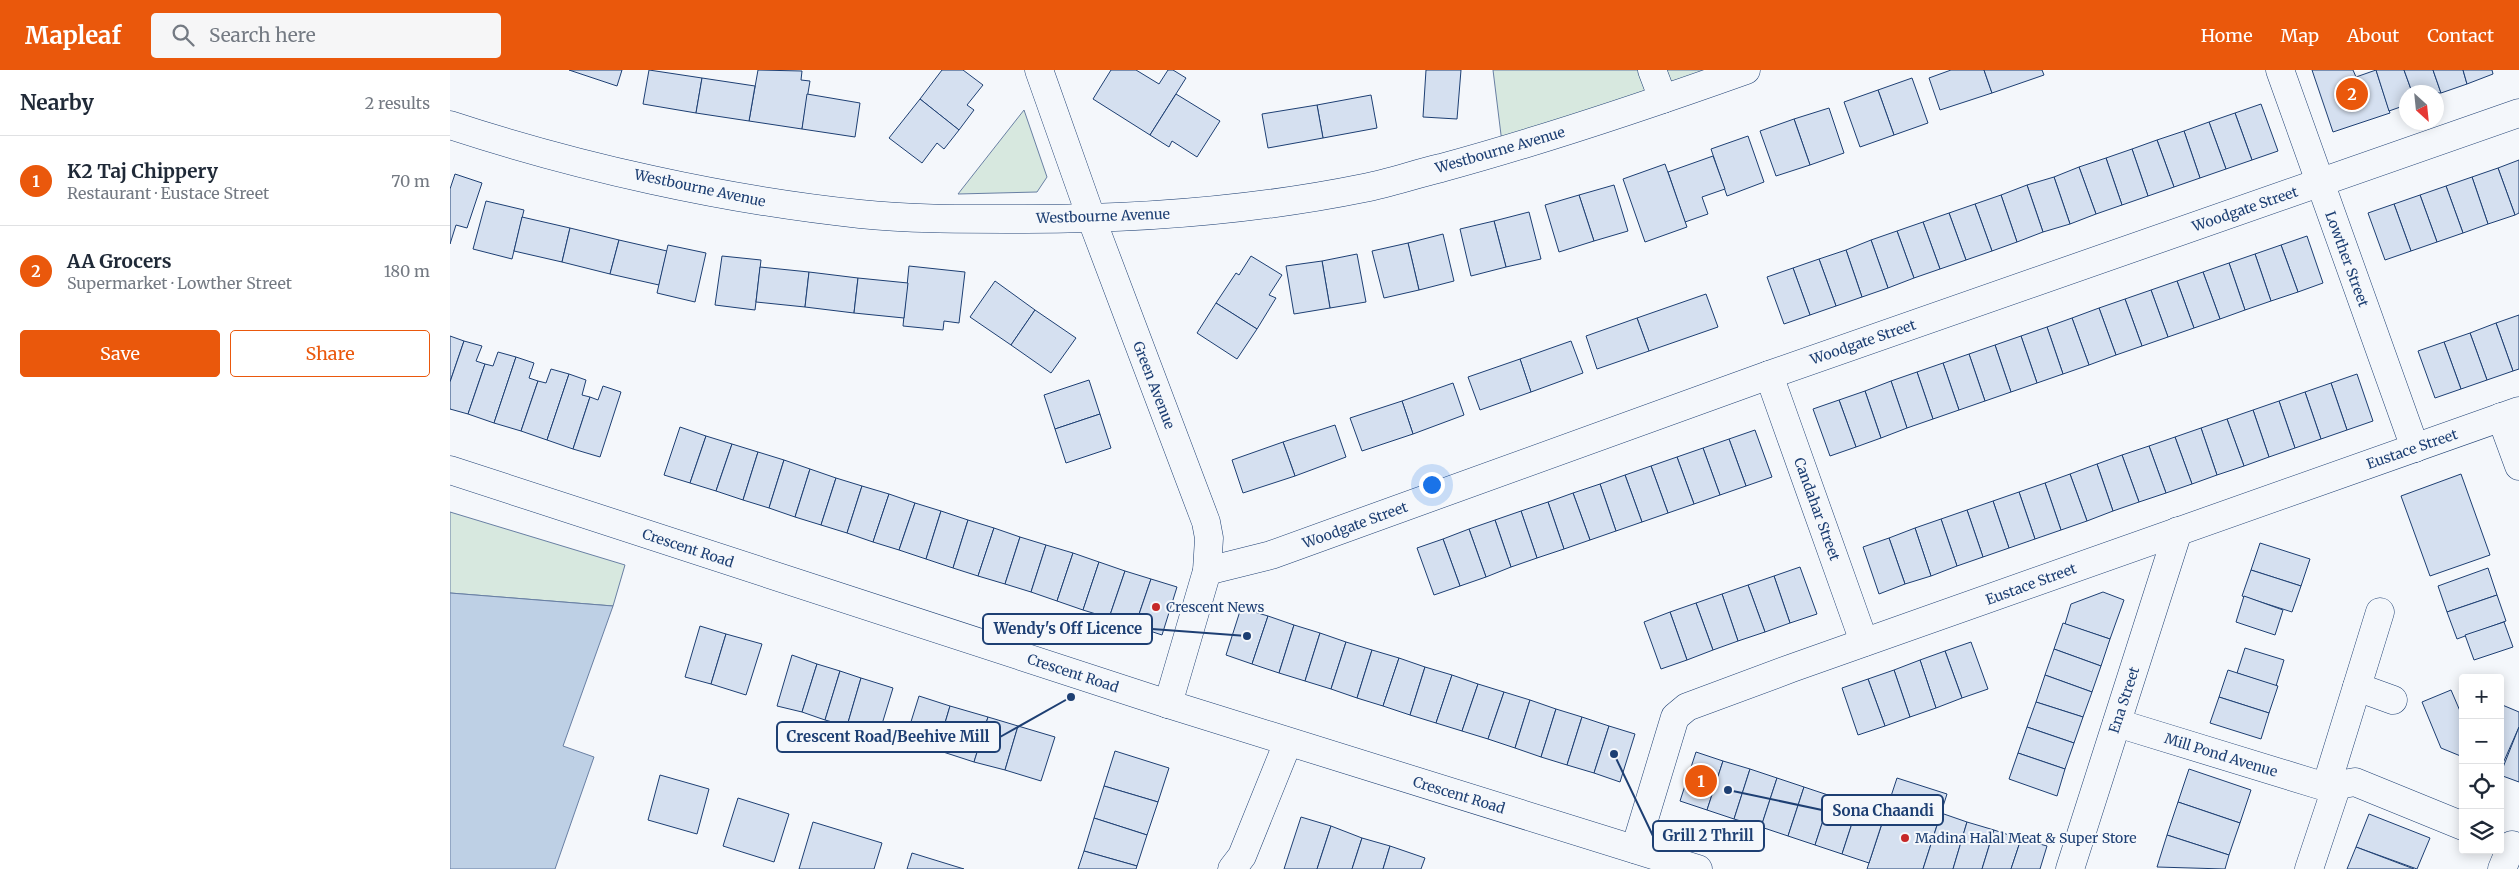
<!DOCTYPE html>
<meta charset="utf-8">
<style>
body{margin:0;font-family:Merriweather,serif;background:#f6f6f7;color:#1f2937}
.controls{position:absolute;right:15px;bottom:15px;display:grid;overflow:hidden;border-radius:5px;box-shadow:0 2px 12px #0003}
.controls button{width:45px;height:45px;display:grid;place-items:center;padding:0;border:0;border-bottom:1px solid #e0e1e3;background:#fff;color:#1f2937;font:25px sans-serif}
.compass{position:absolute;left:1949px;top:15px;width:45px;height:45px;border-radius:50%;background:#fff;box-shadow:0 2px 12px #0003;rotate:153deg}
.you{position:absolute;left:981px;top:414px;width:18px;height:18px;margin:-12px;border:4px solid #fff;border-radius:50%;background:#1a73e8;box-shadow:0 0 0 8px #1a73e833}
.badge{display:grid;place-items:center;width:32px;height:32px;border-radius:50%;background:#ea580c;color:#fff;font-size:16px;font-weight:700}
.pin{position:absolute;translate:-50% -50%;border:2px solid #fff;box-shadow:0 1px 5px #0006}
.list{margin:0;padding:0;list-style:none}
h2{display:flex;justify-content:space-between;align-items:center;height:65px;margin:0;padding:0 20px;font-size:21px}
h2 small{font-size:16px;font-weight:400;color:#747a83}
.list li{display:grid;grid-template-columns:32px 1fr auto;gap:15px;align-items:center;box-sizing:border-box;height:90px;padding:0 20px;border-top:1px solid #e0e1e3}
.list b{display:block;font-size:19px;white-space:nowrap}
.list p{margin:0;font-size:16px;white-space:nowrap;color:#747a83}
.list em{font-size:16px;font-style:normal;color:#747a83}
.actions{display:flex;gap:10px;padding:15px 20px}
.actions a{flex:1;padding:11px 0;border:1px solid #ea580c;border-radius:5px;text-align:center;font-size:18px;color:#ea580c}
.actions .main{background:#ea580c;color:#fff}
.icon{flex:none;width:28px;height:28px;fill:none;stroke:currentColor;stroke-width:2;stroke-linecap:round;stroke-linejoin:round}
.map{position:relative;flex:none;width:2069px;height:799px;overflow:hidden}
header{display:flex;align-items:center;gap:30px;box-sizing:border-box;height:70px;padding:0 25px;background:#ea580c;color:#fff}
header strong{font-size:24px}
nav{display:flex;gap:28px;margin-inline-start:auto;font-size:18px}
.search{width:350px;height:45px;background:#f6f6f7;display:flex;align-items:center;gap:12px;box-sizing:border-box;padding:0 18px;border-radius:5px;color:#747a83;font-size:19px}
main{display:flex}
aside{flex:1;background:#fff}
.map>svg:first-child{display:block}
.green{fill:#d7e8df;stroke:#687fa3}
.water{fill:#bed0e5;stroke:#687fa3}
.building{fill:#d5e0f0;stroke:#1d3f73}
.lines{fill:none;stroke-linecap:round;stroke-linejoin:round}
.minor-casing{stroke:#1d3f73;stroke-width:29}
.minor{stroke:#f4f7fb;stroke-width:28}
.poi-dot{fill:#c62828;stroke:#f4f7fb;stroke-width:2}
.labels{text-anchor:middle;stroke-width:4;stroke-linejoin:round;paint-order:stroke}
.street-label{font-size:14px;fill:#1d3f73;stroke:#f4f7fb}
.poi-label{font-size:14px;fill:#1d3f73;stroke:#f4f7fb;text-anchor:start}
.leader{fill:none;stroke:#1d3f73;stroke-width:2}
.callout-dot{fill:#1d3f73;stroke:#f4f7fb;stroke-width:2}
.callout{fill:#f4f7fb;stroke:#1d3f73;stroke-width:2}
.callout-label{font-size:15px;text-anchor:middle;font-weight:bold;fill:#1d3f73}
</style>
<header>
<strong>Mapleaf</strong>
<div class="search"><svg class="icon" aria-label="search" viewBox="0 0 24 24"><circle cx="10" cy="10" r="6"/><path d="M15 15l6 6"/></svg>Search here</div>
<nav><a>Home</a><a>Map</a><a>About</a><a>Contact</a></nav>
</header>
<main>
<aside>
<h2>Nearby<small>2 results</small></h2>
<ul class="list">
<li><span class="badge">1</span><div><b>K2 Taj Chippery</b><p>Restaurant · Eustace Street</p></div><em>70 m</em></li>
<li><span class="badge">2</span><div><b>AA Grocers</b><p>Supermarket · Lowther Street</p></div><em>180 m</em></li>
</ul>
<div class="actions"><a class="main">Save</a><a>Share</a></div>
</aside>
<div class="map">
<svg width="2069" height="799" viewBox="0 0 2069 799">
<rect width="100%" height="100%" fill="#f4f7fb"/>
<g class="green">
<polygon points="1043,0 1291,0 1053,81"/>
<polygon points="574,40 597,107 587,122 508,124"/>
<polygon points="0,442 175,495 163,536 0,523"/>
</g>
<polygon class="water" points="0,523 163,536 113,676 144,687 105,799 0,799"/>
<g class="building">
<polygon points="119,0 172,0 167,16"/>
<polygon points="199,0 252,8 246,43 193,34"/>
<polygon points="308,0 352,1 351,10 360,11 352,59 299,51"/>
<polygon points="492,0 513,0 533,15 517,35 524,40 509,60 470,29"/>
<polygon points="661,0 686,0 709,14 718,0 723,0 736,8 700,65 643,29"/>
<polygon points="976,0 1011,0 1007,49 973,47"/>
<polygon points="1501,0 1534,0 1542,23 1490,40 1479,8"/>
<polygon points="1534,0 1592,0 1594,5 1542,23"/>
<polygon points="1862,0 1903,0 1906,7 1926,0 1940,43 1883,62"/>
<polygon points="1926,0 1954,0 1962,22 1956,22 1956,35 1939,41"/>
<polygon points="1954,0 1983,0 1991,23 1962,22"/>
<polygon points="1983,0 2013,0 2017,14 1991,23"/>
<polygon points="2013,0 2042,0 2043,4 2017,14"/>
<polygon points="252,8 305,16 299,51 246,43"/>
<polygon points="1462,8 1478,53 1444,65 1428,20"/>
<polygon points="1428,20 1444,65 1410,77 1394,32"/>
<polygon points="357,24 410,33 405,67 352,59"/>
<polygon points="726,24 770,51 747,87 722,71 719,77 700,65"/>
<polygon points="921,25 927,58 873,68 867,35"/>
<polygon points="470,29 509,60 494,79 487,73 472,93 439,68"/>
<polygon points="1811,34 1828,81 1802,90 1785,43"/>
<polygon points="867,35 873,68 818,78 812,44"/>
<polygon points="1379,38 1394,83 1360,95 1344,49"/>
<polygon points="1785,43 1802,90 1776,99 1759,52"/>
<polygon points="1344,49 1360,95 1326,106 1310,61"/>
<polygon points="1759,52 1776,99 1750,108 1734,61"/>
<polygon points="1734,61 1750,108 1724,117 1707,70"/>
<polygon points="1298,66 1314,112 1277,126 1261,79"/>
<polygon points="1707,70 1724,117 1698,126 1682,79"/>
<polygon points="1682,79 1698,126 1672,135 1656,88"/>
<polygon points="1263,86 1275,119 1252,127 1258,144 1235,152 1218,102"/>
<polygon points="1656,88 1672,135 1646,144 1629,97"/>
<polygon points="2069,90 2069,143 2065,145 2048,98"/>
<polygon points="1215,94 1237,157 1195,172 1173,109"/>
<polygon points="1629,97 1646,144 1620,154 1604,107"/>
<polygon points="2048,98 2065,145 2038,154 2022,107"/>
<polygon points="5,104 32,113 17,158 6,155 0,174 0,119"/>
<polygon points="1604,107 1620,154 1593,162 1577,115"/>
<polygon points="2022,107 2038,154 2013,163 1996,116"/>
<polygon points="1164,115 1178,161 1144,171 1129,125"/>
<polygon points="1577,115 1593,162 1567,172 1551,125"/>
<polygon points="1996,116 2013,163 1987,172 1970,125"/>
<polygon points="1129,125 1144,171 1109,182 1095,135"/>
<polygon points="1551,125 1567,172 1542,181 1525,134"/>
<polygon points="1970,125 1987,172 1961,181 1944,134"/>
<polygon points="36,131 74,140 62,189 23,179"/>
<polygon points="1525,134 1542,181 1516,190 1499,143"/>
<polygon points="1944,134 1961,181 1935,190 1918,143"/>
<polygon points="1079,142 1091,189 1056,197 1044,151"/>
<polygon points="1499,143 1516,190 1490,199 1473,152"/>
<polygon points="72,147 120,158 112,192 64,181"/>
<polygon points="1044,151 1056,197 1021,206 1010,159"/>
<polygon points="1473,152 1490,199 1464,208 1447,161"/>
<polygon points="120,158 169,170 160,204 112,192"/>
<polygon points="1447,161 1464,208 1438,218 1421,170"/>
<polygon points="993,164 1004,211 969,220 958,173"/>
<polygon points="1857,166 1873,213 1848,222 1831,175"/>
<polygon points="169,170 217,181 209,215 160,204"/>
<polygon points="1421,170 1438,218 1412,227 1396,180"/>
<polygon points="958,173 969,220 934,228 922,181"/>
<polygon points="218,175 256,183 245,232 207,223"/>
<polygon points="1831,175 1848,222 1821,231 1805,184"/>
<polygon points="1396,180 1412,227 1386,236 1369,189"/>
<polygon points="907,184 916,232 880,238 872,191"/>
<polygon points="1805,184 1821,231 1795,240 1779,193"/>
<polygon points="272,186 311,190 305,240 265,235"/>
<polygon points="801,186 832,205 819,225 826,228 807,259 766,233 786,203 789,205"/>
<polygon points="1369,189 1386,236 1360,245 1343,198"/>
<polygon points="872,191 880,238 844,244 836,196"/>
<polygon points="1779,193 1795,240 1770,249 1753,202"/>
<polygon points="459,196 515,202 509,253 494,251 493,260 453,256"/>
<polygon points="310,197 359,202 355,237 306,232"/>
<polygon points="1343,198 1360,245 1334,254 1317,207"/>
<polygon points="359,202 408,208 404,243 355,237"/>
<polygon points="1753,202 1770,249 1744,258 1727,211"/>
<polygon points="408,208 458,213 454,248 404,243"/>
<polygon points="545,211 585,240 561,275 520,247"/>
<polygon points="1727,211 1744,258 1718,267 1701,220"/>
<polygon points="1701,220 1718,267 1692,276 1675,229"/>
<polygon points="1256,224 1268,257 1199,281 1187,248"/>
<polygon points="1675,229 1692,276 1666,285 1649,238"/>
<polygon points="766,233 807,259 787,289 747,263"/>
<polygon points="1649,238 1666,285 1639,295 1622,248"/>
<polygon points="585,240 626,268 601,303 561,275"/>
<polygon points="2069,245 2069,299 2063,301 2046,253"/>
<polygon points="1187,248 1199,281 1147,299 1136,266"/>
<polygon points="1622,248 1639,295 1613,304 1597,257"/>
<polygon points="2046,253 2063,301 2037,310 2020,263"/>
<polygon points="1597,257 1613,304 1587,313 1571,266"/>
<polygon points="2020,263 2037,310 2011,319 1994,272"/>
<polygon points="0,266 14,271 0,312"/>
<polygon points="1571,266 1587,313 1561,322 1545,275"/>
<polygon points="14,271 32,276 26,291 35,294 18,344 0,339 0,312"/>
<polygon points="1121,271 1133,303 1081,322 1070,289"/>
<polygon points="1994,272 2011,319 1985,328 1968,281"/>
<polygon points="1545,275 1561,322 1535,331 1519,284"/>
<polygon points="48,282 66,287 44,353 18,344 35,294 43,296"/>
<polygon points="1519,284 1535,331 1509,340 1493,293"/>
<polygon points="66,287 84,293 79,308 88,311 71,361 44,353"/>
<polygon points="1070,289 1081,322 1030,340 1018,307"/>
<polygon points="1493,293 1509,340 1483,349 1467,302"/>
<polygon points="101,299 119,304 97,370 71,361 88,311 96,313"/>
<polygon points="1467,302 1483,349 1457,358 1441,311"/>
<polygon points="119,304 136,310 132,325 140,327 123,379 97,370"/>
<polygon points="1907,304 1923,351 1897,360 1881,313"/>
<polygon points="639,310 650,344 605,359 594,325"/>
<polygon points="1441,311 1457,358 1431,368 1415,321"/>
<polygon points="1003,313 1014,345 963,364 952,331"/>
<polygon points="1881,313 1897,360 1871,369 1855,322"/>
<polygon points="153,316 171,322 150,387 123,379 140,327 148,330"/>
<polygon points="1415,321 1431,368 1406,377 1389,330"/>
<polygon points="1855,322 1871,369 1845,378 1829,331"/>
<polygon points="1389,330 1406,377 1380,386 1363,339"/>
<polygon points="952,331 963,364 912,381 900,348"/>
<polygon points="1829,331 1845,378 1819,387 1803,340"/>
<polygon points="1803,340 1819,387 1794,396 1777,349"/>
<polygon points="650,344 661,378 616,393 605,359"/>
<polygon points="1777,349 1794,396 1767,405 1751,358"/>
<polygon points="885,355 896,387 845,406 833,372"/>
<polygon points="230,357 256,366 240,413 214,405"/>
<polygon points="1751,358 1767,405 1742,414 1725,367"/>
<polygon points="1305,360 1322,407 1296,416 1279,369"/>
<polygon points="256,366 282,374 266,421 240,413"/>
<polygon points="1725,367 1742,414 1716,423 1699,376"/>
<polygon points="1279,369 1296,416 1270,425 1253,378"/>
<polygon points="833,372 845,406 793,423 782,390"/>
<polygon points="282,374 308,382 293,430 266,421"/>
<polygon points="1699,376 1716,423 1689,432 1672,385"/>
<polygon points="1253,378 1270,425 1244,434 1227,387"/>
<polygon points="308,382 334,390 319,438 293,430"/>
<polygon points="1672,385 1689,432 1663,441 1647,394"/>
<polygon points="1227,387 1244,434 1218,443 1201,396"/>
<polygon points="334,390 360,399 345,447 319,438"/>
<polygon points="1647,394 1663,441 1637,451 1620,404"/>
<polygon points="1201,396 1218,443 1192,452 1175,405"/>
<polygon points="360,399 386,408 371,455 345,447"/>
<polygon points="1620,404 1637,451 1611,460 1595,413"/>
<polygon points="2011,404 2040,485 1980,506 1951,426"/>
<polygon points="1175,405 1192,452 1166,461 1150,414"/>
<polygon points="386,408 412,416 397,463 371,455"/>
<polygon points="1595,413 1611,460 1585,469 1569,422"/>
<polygon points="1150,414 1166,461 1140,470 1123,423"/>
<polygon points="412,416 439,424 423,472 397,463"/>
<polygon points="1569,422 1585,469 1559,478 1543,431"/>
<polygon points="1123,423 1140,470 1114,479 1098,432"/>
<polygon points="439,424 465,433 449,480 423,472"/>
<polygon points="1543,431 1559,478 1533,487 1517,440"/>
<polygon points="1098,432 1114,479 1087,488 1071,441"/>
<polygon points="465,433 491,441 476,489 449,480"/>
<polygon points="1517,440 1533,487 1507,496 1491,449"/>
<polygon points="491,441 518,450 503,498 476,489"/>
<polygon points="1071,441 1087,488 1061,497 1045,450"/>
<polygon points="1491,449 1507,496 1481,506 1465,458"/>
<polygon points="518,450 544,458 528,506 503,498"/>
<polygon points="1045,450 1061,497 1036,507 1019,459"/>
<polygon points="544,458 570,467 555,514 528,506"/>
<polygon points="1465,458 1481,506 1455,514 1439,468"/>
<polygon points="1019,459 1036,507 1010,516 993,469"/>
<polygon points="570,467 596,475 581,522 555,514"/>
<polygon points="1439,468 1455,514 1429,524 1413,477"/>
<polygon points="993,469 1010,516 984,525 967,478"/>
<polygon points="1810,473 1860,489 1851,516 1801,500"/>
<polygon points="596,475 623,483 607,531 581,522"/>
<polygon points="623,483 649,492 633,540 607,531"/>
<polygon points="649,492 675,501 659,548 633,540"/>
<polygon points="1350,497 1367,544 1340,553 1324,506"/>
<polygon points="2038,498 2047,525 1997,542 1988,516"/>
<polygon points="1801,500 1851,516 1842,542 1792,526"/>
<polygon points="675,501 701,509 685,556 659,548"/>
<polygon points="1324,506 1340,553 1315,562 1298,515"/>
<polygon points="701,509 727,517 712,565 685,556"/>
<polygon points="1298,515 1315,562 1288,571 1272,524"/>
<polygon points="1653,522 1674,530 1660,569 1615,554 1621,534"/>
<polygon points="1272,524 1288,571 1263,580 1246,533"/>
<polygon points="2047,525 2056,551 2007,569 1997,542"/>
<polygon points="1794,526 1833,540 1825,565 1786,552"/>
<polygon points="1246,533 1263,580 1237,590 1220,542"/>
<polygon points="791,538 818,546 802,594 776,585"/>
<polygon points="1220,542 1237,590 1211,599 1194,552"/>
<polygon points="818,546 844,555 829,603 802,594"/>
<polygon points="2054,552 2063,577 2024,590 2015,565"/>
<polygon points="1613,553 1660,569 1651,596 1604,579"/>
<polygon points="844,555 870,563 855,611 829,603"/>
<polygon points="250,556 276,564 261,614 235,607"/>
<polygon points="870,563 896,572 881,619 855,611"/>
<polygon points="276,564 312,574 296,625 261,614"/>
<polygon points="896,572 922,580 907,628 881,619"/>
<polygon points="1521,572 1538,619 1512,628 1495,581"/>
<polygon points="1795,578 1834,590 1826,616 1787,603"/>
<polygon points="1604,579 1651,596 1642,622 1595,605"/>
<polygon points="922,580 949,588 933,636 907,628"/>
<polygon points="1495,581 1512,628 1486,638 1470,590"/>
<polygon points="342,585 367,594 352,642 327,636"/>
<polygon points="949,588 975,597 960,645 933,636"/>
<polygon points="1470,590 1486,638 1460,647 1444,600"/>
<polygon points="367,594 390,601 375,650 352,642"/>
<polygon points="975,597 1002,605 986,653 960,645"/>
<polygon points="1444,600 1460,647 1435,656 1418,609"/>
<polygon points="1778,600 1828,616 1819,643 1769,627"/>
<polygon points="390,601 411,608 397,656 375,650"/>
<polygon points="1002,605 1028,614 1012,661 986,653"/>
<polygon points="1595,605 1642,622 1633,647 1586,632"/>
<polygon points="411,608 443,618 429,664 397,656"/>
<polygon points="1418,609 1435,656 1408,665 1392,618"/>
<polygon points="1028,614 1054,622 1038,669 1012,661"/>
<polygon points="2001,620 2013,648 2013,687 1991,678 1972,632"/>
<polygon points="1054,622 1080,630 1065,678 1038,669"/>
<polygon points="469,626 500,636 487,680 455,671"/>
<polygon points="1769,627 1819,643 1811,669 1760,653"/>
<polygon points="1080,630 1106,639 1091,687 1065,678"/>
<polygon points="1586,632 1633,647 1624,673 1577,657"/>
<polygon points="2050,634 2069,642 2069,657 2050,700"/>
<polygon points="500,636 538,647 524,692 487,680"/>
<polygon points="1106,639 1132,647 1117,695 1091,687"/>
<polygon points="538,647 568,656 555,700 524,692"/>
<polygon points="1132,647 1159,656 1144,703 1117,695"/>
<polygon points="568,656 605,667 591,711 555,700"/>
<polygon points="1159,656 1185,664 1170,712 1144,703"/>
<polygon points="1577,657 1624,673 1615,699 1568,683"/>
<polygon points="2069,657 2069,712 2050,705"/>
<polygon points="665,681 719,698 708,732 654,716"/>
<polygon points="1246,682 1273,691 1257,740 1230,731"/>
<polygon points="1568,683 1615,699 1607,726 1559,709"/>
<polygon points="1273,691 1300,699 1284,749 1257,740"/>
<polygon points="1300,699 1327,708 1311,757 1284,749"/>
<polygon points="1739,699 1801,720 1790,753 1728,732"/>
<polygon points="210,705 259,719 247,764 198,750"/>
<polygon points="1327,708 1354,717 1338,766 1311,757"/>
<polygon points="1447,708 1497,724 1473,799 1417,799"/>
<polygon points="654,716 708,732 697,765 644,748"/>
<polygon points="1354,717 1381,726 1365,775 1338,766"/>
<polygon points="1381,726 1408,735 1392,784 1365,775"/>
<polygon points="288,728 339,744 324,792 273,776"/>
<polygon points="1728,732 1790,753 1779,785 1717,765"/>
<polygon points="1408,735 1435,744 1419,793 1392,784"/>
<polygon points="1491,743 1517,752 1503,799 1473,799"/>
<polygon points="1919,744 1980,768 1967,799 1906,777"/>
<polygon points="851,747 881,756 867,799 834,799"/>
<polygon points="644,748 697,765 687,796 634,781"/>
<polygon points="363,752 432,773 424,799 349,799"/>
<polygon points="1517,752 1544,760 1532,799 1503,799"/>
<polygon points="881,756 912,768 902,799 867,799"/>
<polygon points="1544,760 1571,769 1561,799 1532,799"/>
<polygon points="1717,765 1779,785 1775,799 1707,797"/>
<polygon points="912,768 940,776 933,799 902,799"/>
<polygon points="1571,769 1597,776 1590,799 1561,799"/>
<polygon points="940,776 975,788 971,799 933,799"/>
<polygon points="1906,777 1964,799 1897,799"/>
<polygon points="634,781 687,796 686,799 628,799"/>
<polygon points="462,783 514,799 457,799"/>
</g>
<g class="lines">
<g class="minor-casing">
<g id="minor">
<polyline points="589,0 642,150 756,452 759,468 757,501 718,634"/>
<polyline points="1202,0 1213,29"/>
<polyline points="1830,0 1965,378"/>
<path d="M 0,55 C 128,97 275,130 410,144 C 458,149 508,149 556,149 C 676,150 796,142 914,118 C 940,113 965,104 991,98 C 1094,70 1195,36 1296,0"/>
<polyline points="1319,305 1414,572"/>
<polyline points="2051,347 2069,396"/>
<polyline points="0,400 718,634 1248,799"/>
<polyline points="757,501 821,485 1319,305 2069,43"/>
<polyline points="1907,617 1943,630"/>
<polyline points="1667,653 1876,717 1905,712 2013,756"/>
<polyline points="1876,717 1930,542"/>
<polyline points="1185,779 1225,647 1237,637 1342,598 2069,341"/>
<polyline points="782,799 792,786 838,672"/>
<polyline points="1620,799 1728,461"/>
<polyline points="1859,799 1887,715"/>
<polyline points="2052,799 2062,775"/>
</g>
</g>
<use href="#minor" class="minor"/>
</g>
<g class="poi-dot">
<circle cx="706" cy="537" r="5"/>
<circle cx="1455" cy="768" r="5"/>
</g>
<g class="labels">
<g class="street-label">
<text transform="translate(1050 80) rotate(-16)" y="5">Westbourne Avenue</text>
<text transform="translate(250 118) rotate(12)" y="5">Westbourne Avenue</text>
<text transform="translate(1795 139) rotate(-19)" y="5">Woodgate Street</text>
<text transform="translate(653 146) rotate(-2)" y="5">Westbourne Avenue</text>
<text transform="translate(1897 189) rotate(70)" y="5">Lowther Street</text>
<text transform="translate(1413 272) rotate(-19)" y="5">Woodgate Street</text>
<text transform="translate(704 315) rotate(69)" y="5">Green Avenue</text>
<text transform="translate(1962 379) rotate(-19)" y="5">Eustace Street</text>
<text transform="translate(1367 439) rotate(70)" y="5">Candahar Street</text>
<text transform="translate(905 455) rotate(-20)" y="5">Woodgate Street</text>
<text transform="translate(238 478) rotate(18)" y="5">Crescent Road</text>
<text transform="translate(1581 514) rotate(-20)" y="5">Eustace Street</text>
<text transform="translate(623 603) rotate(18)" y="5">Crescent Road</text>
<text transform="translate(1674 630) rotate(-72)" y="5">Ena Street</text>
<text transform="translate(1771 685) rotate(17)" y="5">Mill Pond Avenue</text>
<text transform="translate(1009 725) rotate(17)" y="5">Crescent Road</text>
</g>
<g class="poi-label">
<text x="716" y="542">Crescent News</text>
<text x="1465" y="773">Madina Halal Meat &amp; Super Store</text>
</g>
</g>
<path class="leader" d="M797 566L702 559M621 627L550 667M1278 720L1372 740M1164 684L1203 766"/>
<g class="callout-dot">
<circle cx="797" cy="566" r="5"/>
<circle cx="621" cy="627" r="5"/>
<circle cx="1278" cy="720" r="5"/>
<circle cx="1164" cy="684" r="5"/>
</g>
<g class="callout">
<rect x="533" y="544" width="169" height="30" rx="5"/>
<rect x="327" y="652" width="223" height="30" rx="5"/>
<rect x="1372" y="725" width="121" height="30" rx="5"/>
<rect x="1203" y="751" width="111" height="30" rx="5"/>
</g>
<g class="callout-label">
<text x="618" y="564">Wendy's Off Licence</text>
<text x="438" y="672">Crescent Road/Beehive Mill</text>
<text x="1433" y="746">Sona Chaandi</text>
<text x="1258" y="771">Grill 2 Thrill</text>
</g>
</svg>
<div class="controls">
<button>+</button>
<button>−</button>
<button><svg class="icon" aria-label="locate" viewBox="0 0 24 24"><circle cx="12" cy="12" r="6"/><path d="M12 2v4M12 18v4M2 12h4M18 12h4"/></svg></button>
<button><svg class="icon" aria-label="layers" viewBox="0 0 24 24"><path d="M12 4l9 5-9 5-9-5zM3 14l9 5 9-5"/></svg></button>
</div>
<svg class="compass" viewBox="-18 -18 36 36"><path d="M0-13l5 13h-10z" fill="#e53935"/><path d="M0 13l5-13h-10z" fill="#747a83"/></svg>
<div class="you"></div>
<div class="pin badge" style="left:1251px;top:711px">1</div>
<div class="pin badge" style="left:1902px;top:24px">2</div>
</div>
</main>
